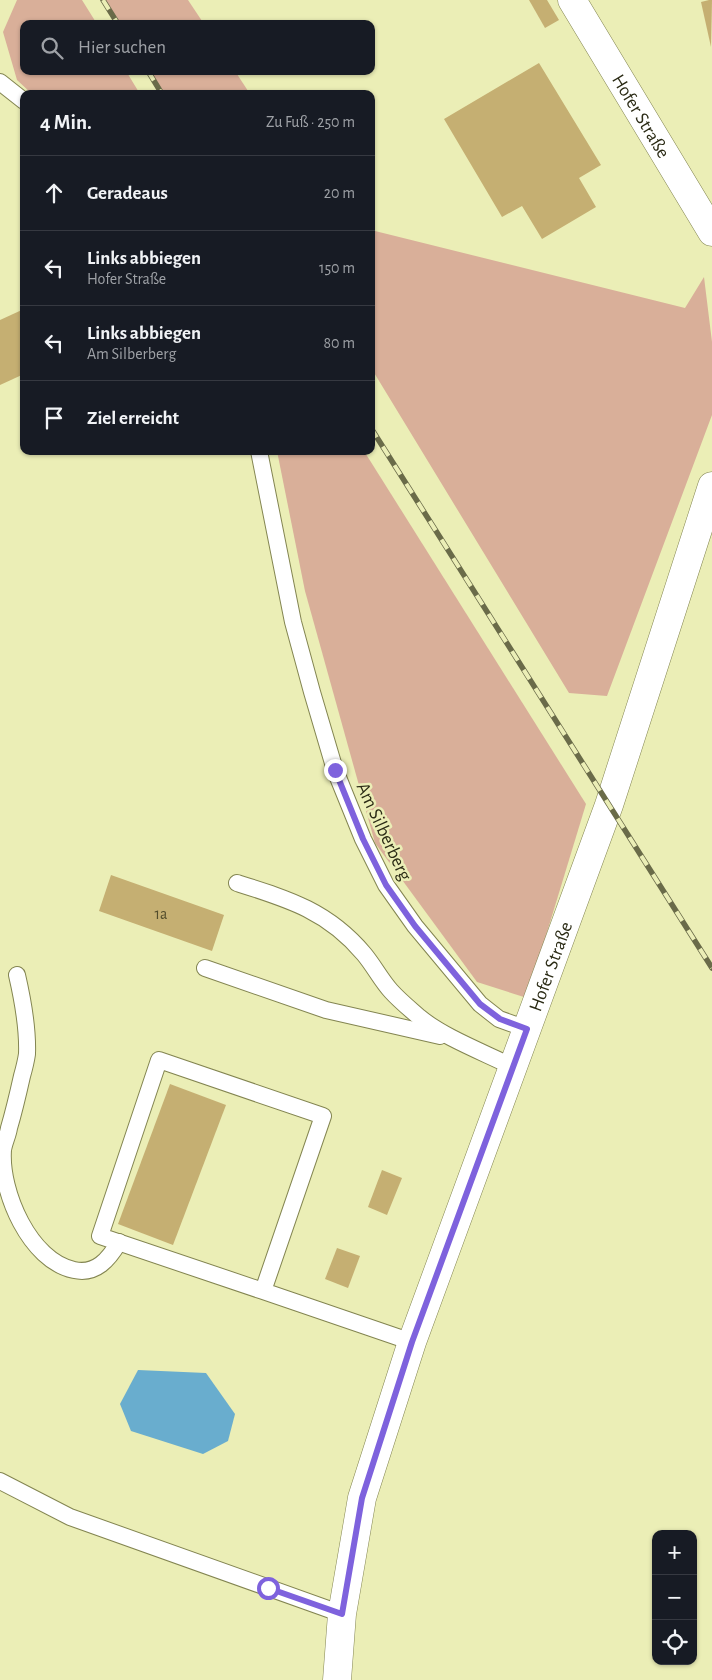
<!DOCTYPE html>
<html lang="de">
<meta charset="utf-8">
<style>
body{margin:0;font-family:"Alegreya Sans",sans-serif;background:#242831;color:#f1f3f6}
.controls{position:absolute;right:15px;bottom:15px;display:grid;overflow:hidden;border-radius:10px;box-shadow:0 1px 4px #0004}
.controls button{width:45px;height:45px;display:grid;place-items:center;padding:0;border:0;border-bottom:1px solid #363941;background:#171b24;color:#f1f3f6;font:25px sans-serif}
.stop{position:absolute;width:15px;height:15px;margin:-11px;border:4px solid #7e62dd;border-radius:50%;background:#fff}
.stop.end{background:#7e62dd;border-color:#fff;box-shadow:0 1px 5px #0008}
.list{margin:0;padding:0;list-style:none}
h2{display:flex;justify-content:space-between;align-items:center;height:65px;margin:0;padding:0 20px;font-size:21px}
h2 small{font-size:16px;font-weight:400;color:#9ea1a6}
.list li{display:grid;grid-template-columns:32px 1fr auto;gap:15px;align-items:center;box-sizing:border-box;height:75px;padding:0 20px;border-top:1px solid #363941}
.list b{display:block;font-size:19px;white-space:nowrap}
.list p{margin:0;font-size:16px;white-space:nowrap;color:#9ea1a6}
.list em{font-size:16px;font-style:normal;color:#9ea1a6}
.icon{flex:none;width:28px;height:28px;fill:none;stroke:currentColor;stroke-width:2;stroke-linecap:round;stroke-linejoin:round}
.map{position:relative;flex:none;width:712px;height:1680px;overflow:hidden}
.search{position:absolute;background:#171b24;box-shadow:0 1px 4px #0004;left:20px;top:20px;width:355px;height:55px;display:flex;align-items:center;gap:12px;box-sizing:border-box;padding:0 18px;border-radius:10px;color:#9ea1a6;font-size:19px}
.panel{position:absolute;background:#171b24;box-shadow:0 1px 4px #0004;left:20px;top:90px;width:355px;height:365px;border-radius:10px}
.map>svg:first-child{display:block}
.green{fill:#d9af99}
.water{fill:#69adce}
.building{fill:#c5af72}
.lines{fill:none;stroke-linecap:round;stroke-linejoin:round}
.lane-casing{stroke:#838551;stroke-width:18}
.street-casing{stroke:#838551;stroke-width:29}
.lane{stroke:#fff;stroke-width:16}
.street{stroke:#fff;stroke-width:28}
.rail-casing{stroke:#6a6b49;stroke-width:5.5}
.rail{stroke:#ebeeb6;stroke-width:4;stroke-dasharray:11;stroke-linecap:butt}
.route{stroke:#7e62dd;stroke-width:6}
.labels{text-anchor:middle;stroke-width:5;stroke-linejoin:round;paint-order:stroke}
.number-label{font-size:16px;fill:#524c2c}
.street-label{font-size:19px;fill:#2b2b15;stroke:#ebeeb6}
</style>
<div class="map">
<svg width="712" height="1680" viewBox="0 0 712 1680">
<rect width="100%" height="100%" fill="#ebeeb6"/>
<g class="green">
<polygon points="17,0 82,0 97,24 24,24 24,71 126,71 140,94 32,94 17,80 3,32"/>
<polygon points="103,0 188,0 204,24 118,24"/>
<polygon points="148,71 235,71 250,94 162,94"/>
<polygon points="371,230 685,308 704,277 712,342 712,415 607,696 569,693 373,371 371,371"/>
<polygon points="277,451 364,451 586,804 527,998 477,982 375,843 305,591"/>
</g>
<polygon class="water" points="138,1370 206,1373 235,1414 228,1441 203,1454 131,1431 120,1404"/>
<g class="building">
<polygon points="529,0 547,0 559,20 545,28"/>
<polygon points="709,0 712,0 711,47 701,2"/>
<polygon points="539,63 601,165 579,178 596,207 542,239 522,206 502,217 444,119"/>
<polygon points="24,309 24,374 0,385 0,320"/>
<polygon points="111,875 224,915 212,951 99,911"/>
<polygon points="170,1084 226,1105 173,1245 118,1224"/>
<polygon points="382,1170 402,1178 387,1215 368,1207"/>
<polygon points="337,1248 360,1256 348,1288 325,1279"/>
</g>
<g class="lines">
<g class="lane-casing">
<g id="lane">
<polyline points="0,82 24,101"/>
<polyline points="259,451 293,622 312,692 335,770 363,839 386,885 415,926 480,1004 499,1019 527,1029"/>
<path d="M 237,883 C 288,899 328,911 364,954 C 374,966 381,980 391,991 C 399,1000 410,1009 419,1017 C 443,1037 485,1053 513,1067"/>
<polyline points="205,968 326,1010 440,1036"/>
<path d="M 17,975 C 23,1001 28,1027 27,1054 C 26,1061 24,1069 22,1076 C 18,1094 14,1111 9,1128 C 8,1135 4,1143 3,1150 C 0,1192 30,1261 74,1270 C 96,1275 109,1259 119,1242"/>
<polyline points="263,1291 100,1236 159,1060 323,1116 263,1291 412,1342"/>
<polyline points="0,1481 70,1517 342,1614"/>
</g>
</g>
<g class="street-casing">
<g id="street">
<path id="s1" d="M 572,0 L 712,232"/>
<path id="s2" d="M 337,1680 L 342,1614 L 362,1498 L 412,1342 L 609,805 L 712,486"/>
</g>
</g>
<use href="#lane" class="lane"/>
<use href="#street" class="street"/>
<g class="rail-casing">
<g id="rail">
<polyline points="103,0 118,24"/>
<polyline points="148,71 162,94"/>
<polyline points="371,428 712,968"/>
</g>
</g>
<use href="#rail" class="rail"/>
</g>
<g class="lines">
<polyline class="route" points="268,1588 342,1614 362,1498 412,1342 527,1029 500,1019 480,1004 415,926 386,885 363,839 335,770"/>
</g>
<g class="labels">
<g class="number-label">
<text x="161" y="919">1a</text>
</g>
<g class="street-label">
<text dy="7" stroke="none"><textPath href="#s1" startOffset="135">Hofer Straße</textPath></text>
<text transform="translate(385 831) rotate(65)" y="7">Am Silberberg</text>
<text dy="7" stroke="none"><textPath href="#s2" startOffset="748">Hofer Straße</textPath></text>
</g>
</g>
</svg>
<div class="controls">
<button>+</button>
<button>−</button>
<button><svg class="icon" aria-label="locate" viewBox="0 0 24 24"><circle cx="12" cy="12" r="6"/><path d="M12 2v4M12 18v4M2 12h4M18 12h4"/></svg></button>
</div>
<div class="stop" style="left:268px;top:1588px"></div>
<div class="stop end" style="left:335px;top:770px"></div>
<div class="search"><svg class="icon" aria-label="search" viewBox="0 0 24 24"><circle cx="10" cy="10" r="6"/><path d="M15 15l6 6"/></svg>Hier suchen</div>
<section class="panel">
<h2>4 Min.<small>Zu Fuß · 250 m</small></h2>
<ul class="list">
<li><svg class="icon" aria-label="ahead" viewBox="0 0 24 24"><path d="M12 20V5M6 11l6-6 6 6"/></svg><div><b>Geradeaus</b></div><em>20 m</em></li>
<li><svg class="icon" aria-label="left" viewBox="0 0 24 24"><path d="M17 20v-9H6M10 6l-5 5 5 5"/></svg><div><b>Links abbiegen</b><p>Hofer Straße</p></div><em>150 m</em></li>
<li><svg class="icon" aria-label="left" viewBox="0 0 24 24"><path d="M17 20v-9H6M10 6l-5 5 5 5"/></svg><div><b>Links abbiegen</b><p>Am Silberberg</p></div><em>80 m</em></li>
<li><svg class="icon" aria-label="arrive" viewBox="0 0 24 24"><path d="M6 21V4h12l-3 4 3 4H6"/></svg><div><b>Ziel erreicht</b></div></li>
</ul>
</section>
</div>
